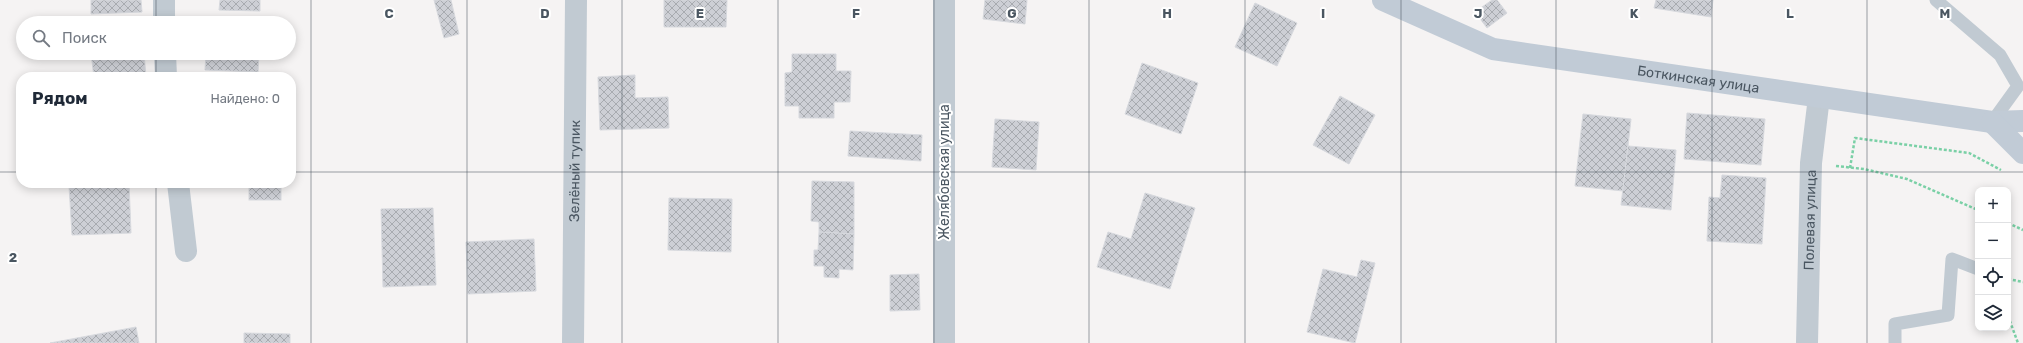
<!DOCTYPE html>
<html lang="ru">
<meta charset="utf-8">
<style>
body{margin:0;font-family:Rubik,sans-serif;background:#f2f2f3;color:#1f2937}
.controls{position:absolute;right:12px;bottom:12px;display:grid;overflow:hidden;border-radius:8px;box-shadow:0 2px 10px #0003}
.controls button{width:36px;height:36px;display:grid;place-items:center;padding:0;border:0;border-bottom:1px solid #e0e1e3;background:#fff;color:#1f2937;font:20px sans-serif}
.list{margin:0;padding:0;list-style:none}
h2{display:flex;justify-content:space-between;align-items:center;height:52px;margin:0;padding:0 16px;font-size:17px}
h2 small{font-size:13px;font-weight:400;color:#747a83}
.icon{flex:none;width:22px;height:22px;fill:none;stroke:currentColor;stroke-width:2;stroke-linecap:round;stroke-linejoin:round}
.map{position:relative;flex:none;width:2023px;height:343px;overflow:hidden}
.search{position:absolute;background:#fff;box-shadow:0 2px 10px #0003;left:16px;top:16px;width:280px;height:44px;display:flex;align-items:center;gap:10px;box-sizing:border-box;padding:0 14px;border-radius:22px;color:#747a83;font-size:15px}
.panel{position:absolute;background:#fff;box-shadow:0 2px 10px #0003;left:16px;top:72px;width:280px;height:116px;border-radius:16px}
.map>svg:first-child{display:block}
.building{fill:url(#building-cross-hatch);stroke:#d7d9de}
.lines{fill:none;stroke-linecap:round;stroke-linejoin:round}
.path{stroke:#7ad0a6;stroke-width:2.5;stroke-dasharray:3 2;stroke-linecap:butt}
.lane{stroke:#c1cad2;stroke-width:13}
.street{stroke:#c1cad2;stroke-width:22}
.secondary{stroke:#c1cbd6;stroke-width:22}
.grid{fill:none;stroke:#4a5661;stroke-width:1;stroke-opacity:0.55}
.labels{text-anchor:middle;stroke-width:4;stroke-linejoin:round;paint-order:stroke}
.street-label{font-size:14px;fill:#4a5661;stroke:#fff}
.grid-label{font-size:13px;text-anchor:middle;font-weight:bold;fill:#4a5661;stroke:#fff;stroke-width:4;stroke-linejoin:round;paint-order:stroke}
</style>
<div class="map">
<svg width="2023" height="343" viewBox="0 0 2023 343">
<defs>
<pattern id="building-cross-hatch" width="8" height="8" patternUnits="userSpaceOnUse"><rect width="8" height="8" fill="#cdcfd5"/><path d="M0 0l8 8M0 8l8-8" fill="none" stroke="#a8abb0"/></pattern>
</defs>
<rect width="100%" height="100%" fill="#f5f3f3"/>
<g class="building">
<polygon points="91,0 141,0 142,12 91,14"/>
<polygon points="220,0 260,0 260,11 219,10"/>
<polygon points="434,0 451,0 459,34 444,38"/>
<polygon points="664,0 727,0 726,27 664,27"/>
<polygon points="985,0 1027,0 1025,24 983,19"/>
<polygon points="1492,0 1497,0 1507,13 1487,28 1475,12"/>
<polygon points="1656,0 1713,0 1711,17 1654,8"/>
<polygon points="1255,3 1297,23 1277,66 1235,47"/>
<polygon points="207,19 260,21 260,23 207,23"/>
<polygon points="91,53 144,53 146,77 94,77"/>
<polygon points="206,53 259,53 258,72 205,70"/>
<polygon points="792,54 836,54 836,71 851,71 850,102 834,102 834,118 799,118 799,106 785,106 785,73 792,72"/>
<polygon points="1142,63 1198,83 1181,134 1125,114"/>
<polygon points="635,75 635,98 668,97 669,128 600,130 598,77"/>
<polygon points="1340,96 1375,115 1349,164 1313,145"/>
<polygon points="1687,113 1765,119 1761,165 1684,159"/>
<polygon points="1583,114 1631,119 1623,191 1575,186"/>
<polygon points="995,119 1039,122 1036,170 992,167"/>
<polygon points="850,131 922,135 921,161 848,156"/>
<polygon points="1628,146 1676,150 1671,210 1621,205"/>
<polygon points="1722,175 1766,178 1762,244 1707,241 1709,197 1720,198"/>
<polygon points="812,181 854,182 854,234 819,232 819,222 811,221"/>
<polygon points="129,183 131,233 72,235 69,186"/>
<rect x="249" y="183" width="32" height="17"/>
<polygon points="1145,193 1195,208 1170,289 1097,267 1108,232 1131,239"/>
<polygon points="669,198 732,199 731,252 668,250"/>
<polygon points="433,208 436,285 383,287 381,209"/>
<polygon points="819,232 854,234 853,270 839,269 839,278 824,277 824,266 814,266 814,250 818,250"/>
<polygon points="534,239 536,291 468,294 466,242"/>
<polygon points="1361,260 1375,263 1355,343 1307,332 1323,269 1357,277"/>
<polygon points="919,274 920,310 890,311 890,275"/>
<polygon points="136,327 139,343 50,343"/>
<polygon points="244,333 290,334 290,343 244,343"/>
</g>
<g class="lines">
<g class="path">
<polyline points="1836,166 1864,169 1907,179 1978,210"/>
<polyline points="1850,168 1855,138 1969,153 2001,170"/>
<polyline points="2008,223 2023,230"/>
<polyline points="2008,279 2023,282"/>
<polyline points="2008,316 2018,343"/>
</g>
<g class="lane">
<polyline points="1936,0 2000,55 2018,86 1992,122"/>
<polyline points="1895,343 1895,324 1948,315 1952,259 1978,269"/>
</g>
<g class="street">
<polyline points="164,0 164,23"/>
<polyline points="944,0 944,343"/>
<polyline points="165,53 166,77"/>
<polyline points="178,183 186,251"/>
<path id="s1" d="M 573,343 L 576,0"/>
<path id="s2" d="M 1807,343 L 1811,163 L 1819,97"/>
</g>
<g class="secondary">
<path id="s3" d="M 1383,0 L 1493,49 L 1992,122 L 2023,121"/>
<polyline points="1992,122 2023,153"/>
</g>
</g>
<path class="grid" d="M 156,0 L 156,23M 311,0 L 311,343M 467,0 L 467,343M 622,0 L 622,343M 778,0 L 778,343M 934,0 L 934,343M 1089,0 L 1089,343M 1245,0 L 1245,343M 1401,0 L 1401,343M 1556,0 L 1556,343M 1712,0 L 1712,343M 1867,0 L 1867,343M 156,53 L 156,77M 0,172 L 21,172M 291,172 L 2023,172M 156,183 L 156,343"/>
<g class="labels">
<g class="street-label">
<text dy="5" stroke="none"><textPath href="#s3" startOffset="328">Боткинская улица</textPath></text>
<text dy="5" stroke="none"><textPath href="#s1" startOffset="172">Зелёный тупик</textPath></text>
<text transform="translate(944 172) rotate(-90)" y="5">Желябовская улица</text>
<text dy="5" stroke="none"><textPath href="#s2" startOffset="123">Полевая улица</textPath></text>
</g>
</g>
<g class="grid-label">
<text x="389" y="18">C</text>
<text x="545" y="18">D</text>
<text x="700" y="18">E</text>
<text x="856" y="18">F</text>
<text x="1012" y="18">G</text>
<text x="1167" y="18">H</text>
<text x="1323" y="18">I</text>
<text x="1478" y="18">J</text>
<text x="1634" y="18">K</text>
<text x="1790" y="18">L</text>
<text x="1945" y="18">M</text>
<text x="13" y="262">2</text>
</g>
</svg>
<div class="controls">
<button>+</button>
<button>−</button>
<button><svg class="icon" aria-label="locate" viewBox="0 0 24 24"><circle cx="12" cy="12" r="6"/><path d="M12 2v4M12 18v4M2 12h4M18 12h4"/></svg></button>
<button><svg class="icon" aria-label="layers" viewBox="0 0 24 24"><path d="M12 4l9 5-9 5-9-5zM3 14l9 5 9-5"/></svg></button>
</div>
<div class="search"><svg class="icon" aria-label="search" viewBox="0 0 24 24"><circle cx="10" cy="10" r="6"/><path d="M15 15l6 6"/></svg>Поиск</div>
<section class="panel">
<h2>Рядом<small>Найдено: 0</small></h2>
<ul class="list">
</ul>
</section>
</div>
